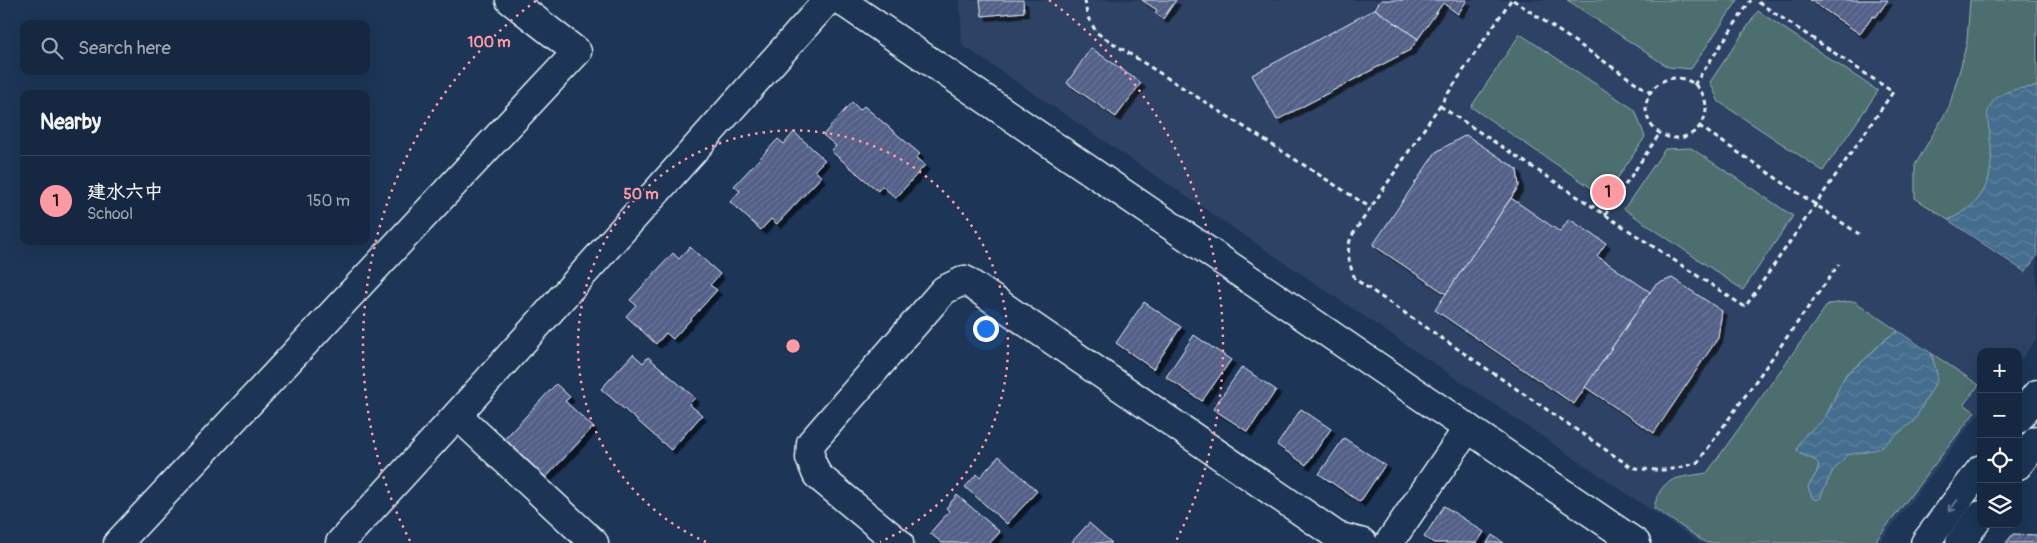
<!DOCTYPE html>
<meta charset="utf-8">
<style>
body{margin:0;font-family:Pangolin,"LXGW WenKai TC",sans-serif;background:#1f3048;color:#f1f3f6}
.controls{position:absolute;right:15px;bottom:15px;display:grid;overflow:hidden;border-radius:10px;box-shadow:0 5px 20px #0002}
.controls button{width:45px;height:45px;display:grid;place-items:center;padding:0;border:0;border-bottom:1px solid #35445a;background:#162841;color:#f1f3f6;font:25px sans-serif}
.you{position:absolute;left:985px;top:328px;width:18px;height:18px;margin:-12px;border:4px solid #fff;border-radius:50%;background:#1a73e8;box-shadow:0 0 0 8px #1a73e833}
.badge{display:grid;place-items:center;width:32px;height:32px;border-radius:50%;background:#ff9aa2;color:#111;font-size:16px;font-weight:700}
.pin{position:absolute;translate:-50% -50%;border:2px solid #fff;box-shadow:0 1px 5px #0006}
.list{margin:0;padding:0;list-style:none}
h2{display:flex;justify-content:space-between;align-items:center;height:65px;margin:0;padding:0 20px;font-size:21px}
h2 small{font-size:16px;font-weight:400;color:#9ea6b1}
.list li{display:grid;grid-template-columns:32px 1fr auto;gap:15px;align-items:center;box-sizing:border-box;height:90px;padding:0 20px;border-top:1px solid #35445a}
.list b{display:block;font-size:19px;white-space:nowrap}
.list p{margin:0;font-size:16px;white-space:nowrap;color:#9ea6b1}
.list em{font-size:16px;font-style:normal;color:#9ea6b1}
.icon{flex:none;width:28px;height:28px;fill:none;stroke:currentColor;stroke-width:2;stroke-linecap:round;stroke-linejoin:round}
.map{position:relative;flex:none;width:2037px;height:543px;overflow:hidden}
.search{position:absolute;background:#162841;box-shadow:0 5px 20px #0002;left:20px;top:20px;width:350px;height:55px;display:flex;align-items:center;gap:12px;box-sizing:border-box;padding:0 18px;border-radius:10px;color:#9ea6b1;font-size:19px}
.panel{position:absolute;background:#162841;box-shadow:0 5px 20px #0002;left:20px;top:90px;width:350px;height:155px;border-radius:10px}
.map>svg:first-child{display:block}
.built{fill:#2d4265}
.grass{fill:#4e6e6e;stroke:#9bb0b3}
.water{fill:url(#water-waves);stroke:#86a2b8}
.building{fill:url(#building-hatch);stroke:#e8f1f8;filter:url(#shadow)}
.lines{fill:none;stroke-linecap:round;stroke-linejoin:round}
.minor-casing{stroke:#e8f1f8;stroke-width:31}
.path{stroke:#e8f1f8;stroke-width:3;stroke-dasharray:5 4;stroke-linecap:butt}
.minor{stroke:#1d3557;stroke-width:28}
.oneway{stroke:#64778f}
.ring{fill:none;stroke:#ff9aa2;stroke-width:2.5;stroke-dasharray:2.5 5}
.centre{fill:#ff9aa2;stroke:#1d3557;stroke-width:2.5}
.ring-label{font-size:15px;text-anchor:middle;font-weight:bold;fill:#ff9aa2;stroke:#1d3557;stroke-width:5;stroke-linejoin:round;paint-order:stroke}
</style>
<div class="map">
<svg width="2037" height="543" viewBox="0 0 2037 543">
<defs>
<pattern id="water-waves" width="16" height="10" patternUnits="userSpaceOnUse" patternTransform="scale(1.25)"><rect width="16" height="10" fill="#456d8d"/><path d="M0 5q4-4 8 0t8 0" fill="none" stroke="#60829e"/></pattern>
<pattern id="building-hatch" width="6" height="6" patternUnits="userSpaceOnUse" patternTransform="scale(1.25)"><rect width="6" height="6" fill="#525f87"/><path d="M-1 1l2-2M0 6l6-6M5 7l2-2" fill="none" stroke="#6b7699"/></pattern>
<filter id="shadow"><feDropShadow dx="4.5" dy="4.5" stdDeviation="0" flood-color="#0009"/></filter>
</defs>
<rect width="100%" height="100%" fill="#1d3557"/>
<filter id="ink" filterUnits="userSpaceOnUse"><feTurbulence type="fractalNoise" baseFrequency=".02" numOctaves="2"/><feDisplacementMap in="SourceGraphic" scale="10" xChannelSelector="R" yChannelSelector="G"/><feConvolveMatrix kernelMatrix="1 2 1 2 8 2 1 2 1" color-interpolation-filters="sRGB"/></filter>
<g filter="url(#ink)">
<polygon class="built" points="960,0 2037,0 2037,339 2018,363 2018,352 1981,352 1981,411 1879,543 1700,543 962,45"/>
<g class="grass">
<polygon points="1567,0 1738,0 1691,69 1668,67"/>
<path d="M 1970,0 L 2037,0 L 2037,87 L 2024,88 L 1992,105 C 1985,116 1989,126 1991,138 C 1995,177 1986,204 1948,220 L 1915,198 L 1915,165 L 1949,107 L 1961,66 L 1967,41 Z"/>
<polygon points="1758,11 1878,91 1823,171 1719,102 1710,82"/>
<polygon points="1520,34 1635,110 1645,137 1605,197 1471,107"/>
<polygon points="1691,148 1793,216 1743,290 1624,209 1665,149"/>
<path d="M 1854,301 L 1898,331 L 1885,339 L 1864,360 L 1846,374 L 1826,416 L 1819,425 L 1806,434 L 1799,453 L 1815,460 L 1819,464 L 1817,472 L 1808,487 L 1820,498 C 1826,484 1836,458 1851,453 C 1856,452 1862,452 1867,452 L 1937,374 L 1931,353 L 1979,385 L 1964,404 L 1975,412 L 1874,543 L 1706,543 L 1654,508 C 1661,475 1679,478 1707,473 L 1828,304 Z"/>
</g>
<g class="water">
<path d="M 2037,87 L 2037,256 L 2025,272 L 1948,220 C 1986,204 1995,177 1990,138 C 1990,129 1986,120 1988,111 C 1995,90 2018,88 2037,87 Z"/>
<path d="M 1898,331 L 1931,353 L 1937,374 L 1936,382 L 1914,421 L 1878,449 L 1847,455 L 1832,472 L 1820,498 L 1817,500 L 1812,498 L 1808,487 L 1817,472 L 1819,464 L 1815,460 L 1799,453 L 1797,451 C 1798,435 1817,429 1825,417 C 1834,404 1837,388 1846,375 C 1850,370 1858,366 1863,361 C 1876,350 1882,340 1898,331 Z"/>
</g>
<g class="building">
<polygon points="980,0 1023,0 1024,12 982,16"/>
<polygon points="1142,0 1176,0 1163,19 1155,13 1157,10"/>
<polygon points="1381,0 1467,0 1458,14 1443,3 1418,39 1375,9"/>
<polygon points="1810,0 1888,0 1876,17 1873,16 1860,34"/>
<polygon points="1375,9 1418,39 1410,50 1277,120 1252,75"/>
<polygon points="1091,48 1141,83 1116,117 1067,83"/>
<polygon points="852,102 860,110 864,106 920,154 916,158 925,165 896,198 882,186 878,191 831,151 836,146 823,135"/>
<polygon points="794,132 825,160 815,170 821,177 777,224 771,219 761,230 730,202 740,191 734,186 778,139 784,144"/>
<polygon points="1466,135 1517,169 1519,186 1446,294 1373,245 1436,152"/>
<polygon points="1511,198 1560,232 1569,219 1606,243 1597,256 1650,292 1574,404 1435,310"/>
<polygon points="690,247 720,274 710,285 717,290 673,339 666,333 656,344 626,316 636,305 630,300 673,253 679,259"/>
<polygon points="1672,278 1722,311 1718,338 1654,433 1585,387 1655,285"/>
<polygon points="1144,302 1181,327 1153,369 1116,343"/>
<polygon points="1194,335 1231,360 1202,401 1166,377"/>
<polygon points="633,354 643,363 648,357 695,398 689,404 702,415 671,450 601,389"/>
<polygon points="1242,367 1276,390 1248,432 1213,409"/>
<polygon points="556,384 570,397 565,401 593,427 539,485 497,447"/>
<polygon points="1301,409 1331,429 1306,465 1277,445"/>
<polygon points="1344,438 1385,465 1360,502 1319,474"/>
<polygon points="999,456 1037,491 1007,524 965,487 977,474 980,477"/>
<polygon points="957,495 1000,532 990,543 942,543 930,533 949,511 946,508"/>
<polygon points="1444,506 1484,532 1477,543 1434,543 1424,537"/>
<polygon points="1089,523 1112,543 1071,543"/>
<polygon points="2013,534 2037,535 2037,543 2006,543"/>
<polygon points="1492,535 1504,543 1487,543"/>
</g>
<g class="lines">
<g class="minor-casing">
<g id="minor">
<polyline points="840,0 1636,543"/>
<polyline points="457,415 594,543"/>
<polyline points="2018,419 2037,394"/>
<polyline points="2018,465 2037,440"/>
<polyline points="118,543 577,52 510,0"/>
<polyline points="340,543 457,415 828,0"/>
<polyline points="899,543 817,475 810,458 811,443 944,290 965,280 1337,536 1363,543"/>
<polyline points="1389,543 1468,428"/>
<polyline points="1925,543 1981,469"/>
<polyline points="1960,543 1981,515"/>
</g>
</g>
<g class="path">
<polyline points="1085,0 1087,16 1097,33 1371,208"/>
<path d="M 1511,0 L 1351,237 C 1346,253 1349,263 1355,279 L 1631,467 C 1655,472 1674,471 1698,462 L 1839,264"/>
<polyline points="1513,0 1651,93"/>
<circle cx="1676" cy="108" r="30"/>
<polyline points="1694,85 1751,0"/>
<polyline points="1440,106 1745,307 1893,92 1755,0"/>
<polyline points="1699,126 1859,234"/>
<polyline points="1605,215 1660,133"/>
</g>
<use href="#minor" class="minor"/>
</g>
<defs><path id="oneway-shaft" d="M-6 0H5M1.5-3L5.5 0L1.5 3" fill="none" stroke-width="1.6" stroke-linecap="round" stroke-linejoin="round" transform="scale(1.25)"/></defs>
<use class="oneway" href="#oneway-shaft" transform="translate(1953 506) rotate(127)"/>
</g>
<g class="ring">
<path d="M706 542A215 215 0 1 1 880 542"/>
<path d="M410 541A430 430 0 0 1 537 0M1049 0A430 430 0 0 1 1176 541"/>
</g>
<circle cx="793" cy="346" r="8" class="centre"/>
<g class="ring-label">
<text x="489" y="47">100 m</text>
<text x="641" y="199">50 m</text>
</g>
</svg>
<div class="controls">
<button>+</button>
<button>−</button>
<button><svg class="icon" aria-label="locate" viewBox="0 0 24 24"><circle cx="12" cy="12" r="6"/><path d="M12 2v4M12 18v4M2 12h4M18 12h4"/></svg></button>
<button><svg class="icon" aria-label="layers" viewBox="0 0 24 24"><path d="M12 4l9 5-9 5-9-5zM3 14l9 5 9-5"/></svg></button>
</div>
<div class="you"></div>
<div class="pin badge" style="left:1608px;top:192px">1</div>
<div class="search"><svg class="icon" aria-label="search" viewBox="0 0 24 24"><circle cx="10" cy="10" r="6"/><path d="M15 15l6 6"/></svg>Search here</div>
<section class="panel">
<h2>Nearby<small></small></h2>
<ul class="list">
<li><span class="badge">1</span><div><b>建水六中</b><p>School</p></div><em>150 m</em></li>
</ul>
</section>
</div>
